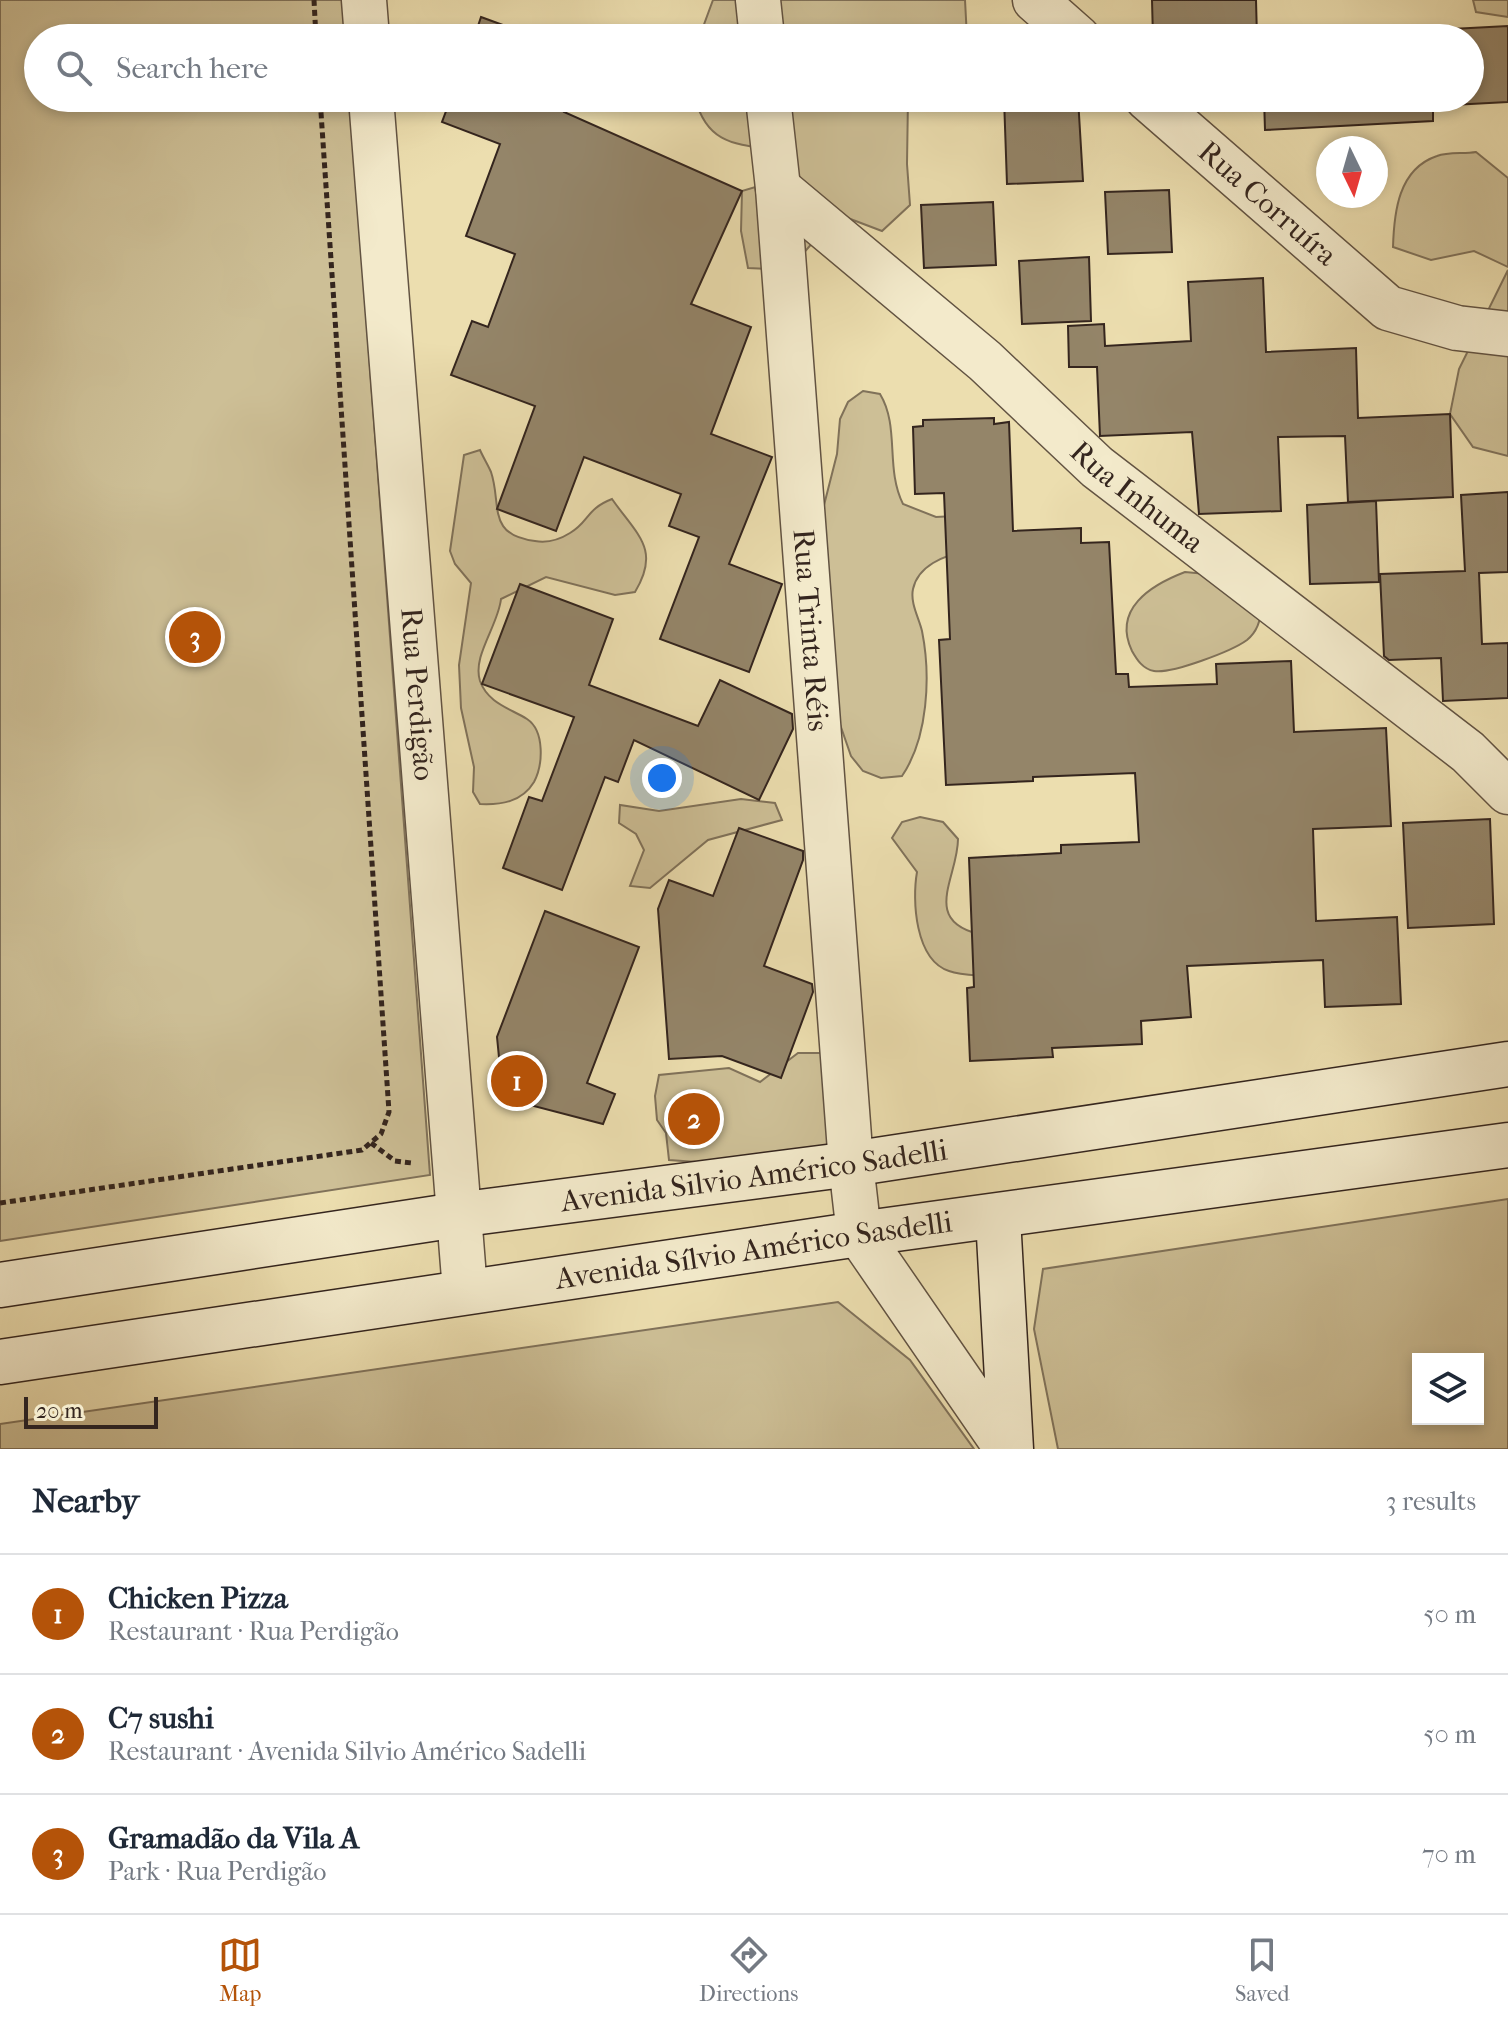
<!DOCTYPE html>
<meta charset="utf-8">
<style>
body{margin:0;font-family:"IM FELL French Canon",serif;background:#f2f2f3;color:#1f2937}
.controls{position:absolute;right:24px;bottom:24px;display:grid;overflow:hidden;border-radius:0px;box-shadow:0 4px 12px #0003}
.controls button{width:72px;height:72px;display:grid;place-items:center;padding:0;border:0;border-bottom:2px solid #e0e1e3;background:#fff;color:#1f2937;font:40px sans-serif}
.compass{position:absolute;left:1316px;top:136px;width:72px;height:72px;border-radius:50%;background:#fff;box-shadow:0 4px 12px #0003;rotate:175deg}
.scale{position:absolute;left:24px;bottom:20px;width:134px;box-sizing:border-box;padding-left:8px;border:4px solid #34251e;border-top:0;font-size:22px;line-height:28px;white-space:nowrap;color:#34251e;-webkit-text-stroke:6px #f3eacb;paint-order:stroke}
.you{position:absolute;left:662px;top:778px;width:28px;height:28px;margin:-20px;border:6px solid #fff;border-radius:50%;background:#1a73e8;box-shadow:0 0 0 12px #1a73e833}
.badge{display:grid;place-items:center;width:52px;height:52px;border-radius:50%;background:#b45309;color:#fff;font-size:26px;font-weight:700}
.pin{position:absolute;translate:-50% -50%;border:4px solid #fff;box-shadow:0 2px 8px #0006}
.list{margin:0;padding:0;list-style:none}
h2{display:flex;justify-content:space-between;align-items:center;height:104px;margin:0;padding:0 32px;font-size:34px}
h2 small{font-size:26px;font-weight:400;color:#747a83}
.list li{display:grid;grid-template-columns:52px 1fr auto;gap:24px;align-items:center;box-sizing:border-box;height:120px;padding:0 32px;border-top:2px solid #e0e1e3}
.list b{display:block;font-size:30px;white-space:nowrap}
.list p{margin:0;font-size:26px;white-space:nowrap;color:#747a83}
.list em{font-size:26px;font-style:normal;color:#747a83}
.icon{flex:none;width:44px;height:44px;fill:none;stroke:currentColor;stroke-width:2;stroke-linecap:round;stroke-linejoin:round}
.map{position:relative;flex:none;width:1508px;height:1449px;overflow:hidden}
.search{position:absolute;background:#fff;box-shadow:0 4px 12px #0003;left:24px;right:24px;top:24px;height:88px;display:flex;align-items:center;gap:20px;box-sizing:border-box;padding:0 28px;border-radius:44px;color:#747a83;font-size:30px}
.sheet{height:464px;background:#fff}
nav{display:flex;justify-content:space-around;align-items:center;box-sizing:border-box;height:112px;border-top:2px solid #e0e1e3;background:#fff;font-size:22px;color:#747a83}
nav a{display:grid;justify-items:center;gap:4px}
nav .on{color:#b45309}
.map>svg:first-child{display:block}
.green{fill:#cdbf96;stroke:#80725a;stroke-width:2;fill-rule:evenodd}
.building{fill:#948569;stroke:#34251e;stroke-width:2}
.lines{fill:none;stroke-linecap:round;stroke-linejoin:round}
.minor-casing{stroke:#625342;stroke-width:47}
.tertiary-casing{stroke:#625342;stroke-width:47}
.secondary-casing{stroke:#34251e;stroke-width:47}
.path{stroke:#34251e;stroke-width:5;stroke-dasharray:6 4;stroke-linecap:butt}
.minor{stroke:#f3eacb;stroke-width:44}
.tertiary{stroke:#f3eacb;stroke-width:44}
.secondary{stroke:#f3eacb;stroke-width:44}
.labels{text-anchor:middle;stroke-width:6;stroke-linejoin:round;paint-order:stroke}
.street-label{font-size:30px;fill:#34251e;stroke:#f3eacb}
</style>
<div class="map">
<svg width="1508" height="1449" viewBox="0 0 1508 1449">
<rect width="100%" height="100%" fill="#ecdeaf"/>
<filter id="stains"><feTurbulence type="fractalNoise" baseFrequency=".0025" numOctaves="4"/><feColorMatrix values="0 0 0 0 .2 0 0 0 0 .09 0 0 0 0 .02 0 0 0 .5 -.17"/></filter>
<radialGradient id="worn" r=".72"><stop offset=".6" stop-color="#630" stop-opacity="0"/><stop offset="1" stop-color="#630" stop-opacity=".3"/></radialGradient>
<g class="green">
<polygon points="0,0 373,0 345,38 38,38 38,98 350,98 430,1175 0,1241"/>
<polygon points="713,0 965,0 967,38 699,38"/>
<polygon points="1473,0 1508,0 1508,17 1476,12"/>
<path d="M 695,98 L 908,98 L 907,164 L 910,205 L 882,231 L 845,217 L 814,241 L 789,270 L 748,268 L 741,231 L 742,191 L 759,186 L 768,149 C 730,144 706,140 695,98 Z"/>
<path d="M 1476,152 L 1508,178 L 1508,267 L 1474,251 L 1431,260 L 1393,247 C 1394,213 1398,169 1437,156 C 1448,152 1464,154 1476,152 Z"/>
<polygon points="1508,270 1508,456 1473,447 1450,414 1459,369"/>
<path d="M 863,391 L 880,394 C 900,427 885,468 903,504 L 936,517 L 991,514 L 965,552 C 944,555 918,566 913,589 C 910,603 919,618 922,631 C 931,676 928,738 902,776 L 881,778 L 863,771 L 851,756 L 833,704 L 821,517 L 837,454 L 840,419 L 848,402 Z"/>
<path d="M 480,450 C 483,457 488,465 491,472 C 502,504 486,535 535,541 C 547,543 559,540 570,533 C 589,522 586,509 612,499 C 637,535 661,549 635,592 L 615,595 L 546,577 L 501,599 C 498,626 472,656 480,681 C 488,703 509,708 527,719 C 545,731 543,765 534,782 C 522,802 501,805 480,804 L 473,792 L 474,767 L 461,708 L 459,665 L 471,583 L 455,564 L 450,551 L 464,455 Z"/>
<path d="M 1185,572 L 1206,574 L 1261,607 C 1261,620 1258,631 1247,640 C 1232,651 1172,674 1154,671 C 1143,669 1137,660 1132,651 C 1112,609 1151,585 1185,572 Z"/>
<polygon points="741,799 775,803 782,820 708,840 650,888 630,886 644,850 636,834 619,823 620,805 659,811"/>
<path d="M 920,817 L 943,822 L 958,839 C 958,877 921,920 979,934 L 986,976 C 974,975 960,975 949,971 C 915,960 912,900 917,872 L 892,838 L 902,822 Z"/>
<polygon points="798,1053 823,1053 831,1142 820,1157 711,1163 669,1160 666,1133 657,1120 655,1096 659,1075 729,1068 760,1082"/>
<path d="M 1508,1199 L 1508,1449 L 1058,1449 L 1034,1329 L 1043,1269 ZM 1418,1359 L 1478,1359 L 1478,1419 L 1418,1419 Z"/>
<polygon points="838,1302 910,1360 974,1449 0,1449 0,1424"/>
</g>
<g class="building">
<polygon points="1152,0 1256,0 1257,38 1153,38"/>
<polygon points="481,17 538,38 474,38"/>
<polygon points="1300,26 1300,38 1261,38 1261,28"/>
<polygon points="1508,26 1508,102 1433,106 1433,121 1265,130 1264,98 1470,98 1470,38 1307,38 1452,33 1452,29"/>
<polygon points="451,98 569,98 564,112 742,191 691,304 751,327 711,434 772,457 729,564 782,584 749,672 660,639 699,537 669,526 681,494 584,457 556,531 497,509 535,406 451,375 472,321 488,327 515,254 466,236 500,144 442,122"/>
<polygon points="1004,98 1078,98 1083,181 1007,184"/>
<polygon points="1169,190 1172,252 1108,254 1105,192"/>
<polygon points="993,202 996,265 924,268 921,205"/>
<polygon points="1089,257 1091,321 1022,324 1019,261"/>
<polygon points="1263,278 1266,352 1356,348 1358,418 1450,414 1453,497 1348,502 1345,436 1278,437 1281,511 1199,514 1192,432 1100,436 1097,367 1069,367 1068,326 1104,324 1105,346 1191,341 1188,282"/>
<polygon points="994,418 994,424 1009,422 1013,531 1081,528 1081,543 1109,542 1116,674 1128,674 1129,687 1217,684 1216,664 1291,661 1294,732 1386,728 1391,826 1313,829 1316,921 1397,917 1401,1004 1325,1007 1323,960 1187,966 1191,1017 1141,1021 1142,1044 1052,1048 1053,1057 970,1061 967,988 974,987 969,858 1061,853 1061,845 1139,842 1135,773 1033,777 1033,781 946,785 939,640 950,639 944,493 915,494 913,427 923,426 923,420"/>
<polygon points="1508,492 1508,572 1479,573 1482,644 1508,643 1508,698 1443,701 1441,658 1389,660 1384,656 1380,574 1465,571 1461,495"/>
<polygon points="1376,501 1379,582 1310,584 1307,505"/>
<polygon points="520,584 613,619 589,685 698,726 720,680 792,714 793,729 759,800 634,740 618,782 605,777 562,890 503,868 529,797 542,801 574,717 482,684"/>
<polygon points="1490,819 1494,924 1408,928 1403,823"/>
<polygon points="739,828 803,851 803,860 764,966 812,984 813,992 781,1078 722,1056 669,1059 658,909 669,880 713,896"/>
<polygon points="545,911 639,947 587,1083 615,1094 603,1124 503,1098 497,1037"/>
</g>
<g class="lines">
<g class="minor-casing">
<g id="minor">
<polyline points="364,0 367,38"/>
<polyline points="758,0 762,38"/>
<polyline points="1035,0 1078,38"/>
<path id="s1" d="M 371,98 L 465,1291"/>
<path id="s2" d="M 768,98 L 778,188 L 851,1164"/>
<path id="s3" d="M 1147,98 L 1388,308 L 1457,328 L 1508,334"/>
<path id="s4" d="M 778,188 L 985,361 L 1097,467 L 1468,752 L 1508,792"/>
</g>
</g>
<g class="tertiary-casing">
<polyline id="tertiary" points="851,1164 859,1234 1007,1449"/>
</g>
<g class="secondary-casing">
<g id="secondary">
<polyline points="998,1218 1011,1449"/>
<path id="s5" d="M 0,1285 L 457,1215 L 851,1164 L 1508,1064"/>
<path id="s6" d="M 0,1362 L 859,1234 L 1508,1145"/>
</g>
</g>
<g class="path">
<polyline points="314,0 316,38"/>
<polyline points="371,1143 395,1161 412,1163"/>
<polyline points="0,1203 362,1150 381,1134 389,1112 320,98"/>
</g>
<use href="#minor" class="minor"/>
<use href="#tertiary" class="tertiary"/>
<use href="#secondary" class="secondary"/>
</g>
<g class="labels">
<g class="street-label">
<text dy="10" stroke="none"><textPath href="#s3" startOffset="160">Rua Corruíra</textPath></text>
<text dy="10" stroke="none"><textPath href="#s4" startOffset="474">Rua Inhuma</textPath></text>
<text dy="10" stroke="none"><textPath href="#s2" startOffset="534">Rua Trinta Réis</textPath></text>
<text dy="10" stroke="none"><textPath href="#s1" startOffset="598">Rua Perdigão</textPath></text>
<text dy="10" stroke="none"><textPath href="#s5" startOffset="762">Avenida Silvio Américo Sadelli</textPath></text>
<text dy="10" stroke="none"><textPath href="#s6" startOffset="762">Avenida Sílvio Américo Sasdelli</textPath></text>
</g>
</g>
<rect width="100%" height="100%" filter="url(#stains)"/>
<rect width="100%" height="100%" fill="url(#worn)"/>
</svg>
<div class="controls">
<button><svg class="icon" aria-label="layers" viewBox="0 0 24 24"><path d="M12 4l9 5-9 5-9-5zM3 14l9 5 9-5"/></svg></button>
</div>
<svg class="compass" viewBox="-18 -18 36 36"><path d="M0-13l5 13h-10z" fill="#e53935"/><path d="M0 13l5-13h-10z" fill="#747a83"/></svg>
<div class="scale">20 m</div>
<div class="you"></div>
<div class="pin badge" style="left:517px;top:1081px">1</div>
<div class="pin badge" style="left:694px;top:1119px">2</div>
<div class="pin badge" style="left:195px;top:637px">3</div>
<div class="search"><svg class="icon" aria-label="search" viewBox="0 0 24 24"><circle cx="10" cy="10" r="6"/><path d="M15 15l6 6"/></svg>Search here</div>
</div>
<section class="sheet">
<h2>Nearby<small>3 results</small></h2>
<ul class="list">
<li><span class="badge">1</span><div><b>Chicken Pizza</b><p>Restaurant · Rua Perdigão</p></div><em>50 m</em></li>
<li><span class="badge">2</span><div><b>C7 sushi</b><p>Restaurant · Avenida Silvio Américo Sadelli</p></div><em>50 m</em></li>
<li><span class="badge">3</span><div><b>Gramadão da Vila A</b><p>Park · Rua Perdigão</p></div><em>70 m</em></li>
</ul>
</section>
<nav>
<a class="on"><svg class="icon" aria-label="map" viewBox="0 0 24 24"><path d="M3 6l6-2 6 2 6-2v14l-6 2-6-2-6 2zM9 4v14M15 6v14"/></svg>Map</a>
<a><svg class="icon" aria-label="directions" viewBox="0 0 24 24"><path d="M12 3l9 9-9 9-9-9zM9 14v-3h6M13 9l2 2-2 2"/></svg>Directions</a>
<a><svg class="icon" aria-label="saved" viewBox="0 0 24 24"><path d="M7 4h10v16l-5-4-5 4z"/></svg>Saved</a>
</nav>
